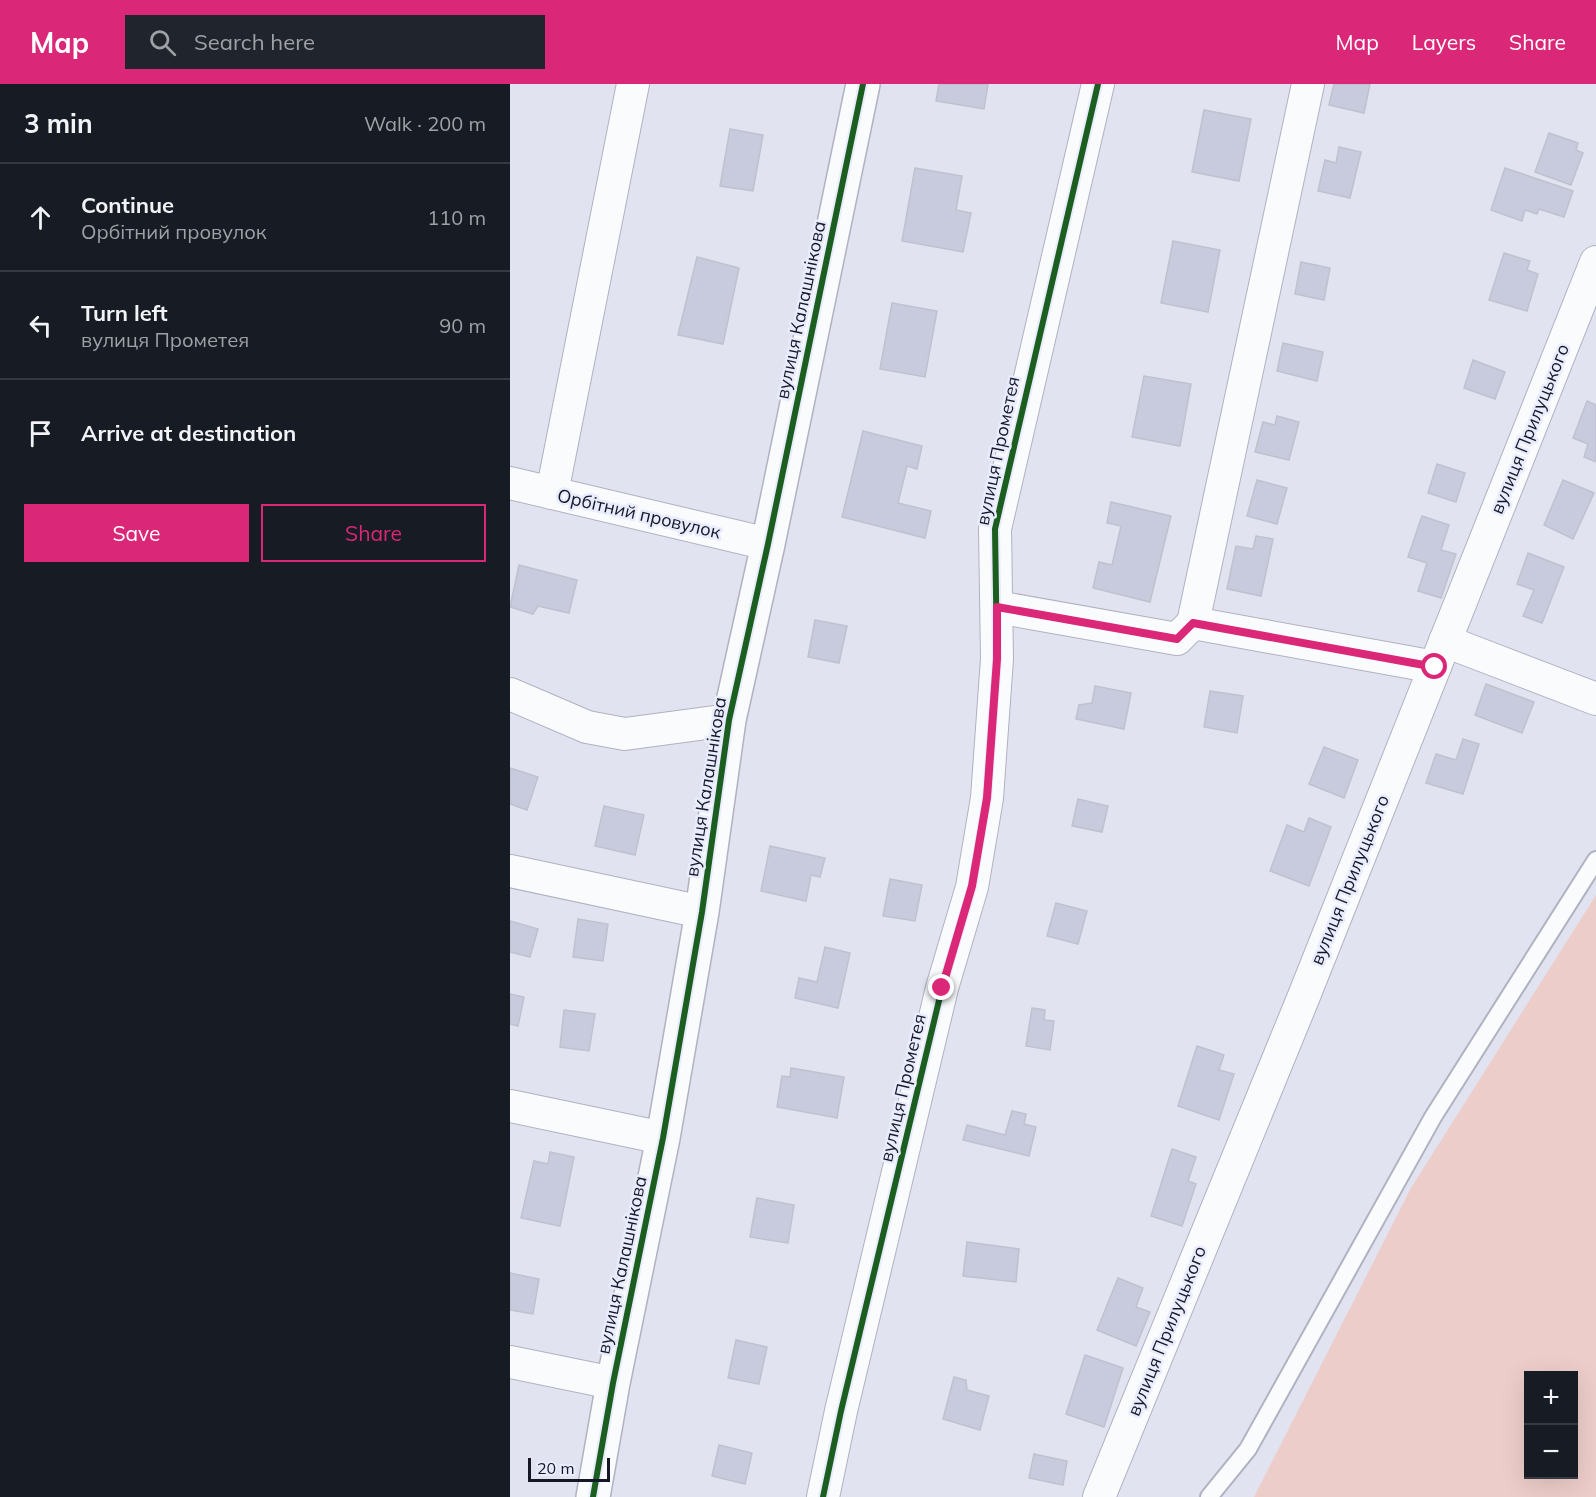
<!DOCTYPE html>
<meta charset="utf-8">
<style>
body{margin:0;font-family:Mulish,sans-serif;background:#20242c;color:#f1f3f6}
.controls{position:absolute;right:18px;bottom:18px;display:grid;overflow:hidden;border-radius:0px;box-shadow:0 6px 24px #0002}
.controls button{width:54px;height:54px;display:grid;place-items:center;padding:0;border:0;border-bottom:2px solid #363941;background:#171b24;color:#f1f3f6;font:30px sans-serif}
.scale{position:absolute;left:18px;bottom:15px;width:82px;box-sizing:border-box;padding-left:6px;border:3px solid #151726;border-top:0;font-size:16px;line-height:21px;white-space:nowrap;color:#151726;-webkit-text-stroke:4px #e9ecfd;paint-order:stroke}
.stop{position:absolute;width:18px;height:18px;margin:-14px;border:4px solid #db2777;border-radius:50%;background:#fff}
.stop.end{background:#db2777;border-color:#fff;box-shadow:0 2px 6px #0008}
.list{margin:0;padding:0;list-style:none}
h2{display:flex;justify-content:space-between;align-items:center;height:78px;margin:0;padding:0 24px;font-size:26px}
h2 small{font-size:20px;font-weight:400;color:#9ea1a6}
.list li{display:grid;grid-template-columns:39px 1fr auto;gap:18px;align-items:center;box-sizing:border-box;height:108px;padding:0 24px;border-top:2px solid #363941}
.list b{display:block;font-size:22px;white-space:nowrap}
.list p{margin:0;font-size:20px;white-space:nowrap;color:#9ea1a6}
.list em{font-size:20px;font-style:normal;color:#9ea1a6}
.actions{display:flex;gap:12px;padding:18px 24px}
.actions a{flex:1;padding:14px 0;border:2px solid #db2777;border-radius:0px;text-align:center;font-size:21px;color:#db2777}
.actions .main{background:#db2777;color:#fff}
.icon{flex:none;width:33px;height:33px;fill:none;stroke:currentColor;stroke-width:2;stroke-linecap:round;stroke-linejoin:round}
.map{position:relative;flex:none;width:1086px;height:1413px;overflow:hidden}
header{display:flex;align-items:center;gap:36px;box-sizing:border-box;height:84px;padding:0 30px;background:#db2777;color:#fff}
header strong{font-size:28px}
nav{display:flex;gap:33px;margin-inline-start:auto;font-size:21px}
.search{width:420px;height:54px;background:#20242c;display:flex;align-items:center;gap:15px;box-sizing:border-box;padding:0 21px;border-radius:0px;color:#9ea1a6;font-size:22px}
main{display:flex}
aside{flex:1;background:#171b24}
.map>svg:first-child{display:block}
.green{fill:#edcdc9;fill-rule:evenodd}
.building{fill:#c8cbdd;stroke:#bfc1cf;stroke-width:1.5}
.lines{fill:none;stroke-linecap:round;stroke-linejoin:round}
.lane-casing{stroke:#b0b2c0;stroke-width:20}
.street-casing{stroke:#b0b2c0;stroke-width:34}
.secondary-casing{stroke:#b0b2c0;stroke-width:36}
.lane{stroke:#fafbfd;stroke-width:16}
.street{stroke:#fafbfd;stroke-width:32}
.secondary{stroke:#fafbfd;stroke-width:33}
.cycleway-casing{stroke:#e9ecfd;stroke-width:10}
.cycleway{stroke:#1b5e20;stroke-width:6}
.route{stroke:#db2777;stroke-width:8}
.labels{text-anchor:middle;stroke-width:5;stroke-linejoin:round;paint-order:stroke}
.street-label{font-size:18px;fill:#151726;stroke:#e9ecfd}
</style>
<header>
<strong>Map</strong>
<div class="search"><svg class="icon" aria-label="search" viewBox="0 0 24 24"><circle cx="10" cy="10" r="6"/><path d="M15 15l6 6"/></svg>Search here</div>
<nav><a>Map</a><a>Layers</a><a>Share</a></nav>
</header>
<main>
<aside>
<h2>3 min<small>Walk · 200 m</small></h2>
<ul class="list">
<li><svg class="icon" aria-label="ahead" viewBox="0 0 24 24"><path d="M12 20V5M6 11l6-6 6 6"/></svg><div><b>Continue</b><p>Орбітний провулок</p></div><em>110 m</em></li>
<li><svg class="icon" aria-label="left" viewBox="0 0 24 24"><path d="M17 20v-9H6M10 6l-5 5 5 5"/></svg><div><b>Turn left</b><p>вулиця Прометея</p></div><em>90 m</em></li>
<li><svg class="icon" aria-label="arrive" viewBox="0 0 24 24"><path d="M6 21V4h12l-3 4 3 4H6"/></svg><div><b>Arrive at destination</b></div></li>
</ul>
<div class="actions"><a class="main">Save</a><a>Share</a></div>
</aside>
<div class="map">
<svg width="1086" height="1413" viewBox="0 0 1086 1413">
<rect width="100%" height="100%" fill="#e1e3f1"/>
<path class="green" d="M 1086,811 L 1086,1413 L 744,1413 L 901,1104 ZM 1018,1292 L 1064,1292 L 1064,1390 L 1018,1390 Z"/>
<g class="building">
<polygon points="429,0 478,0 474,25 426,17"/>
<polygon points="824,0 860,0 854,29 819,21"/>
<polygon points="694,26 741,35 729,97 682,88"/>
<polygon points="220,45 253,51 243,107 210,102"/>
<polygon points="1039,49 1068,59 1066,66 1073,69 1061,101 1025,88"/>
<polygon points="829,63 851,68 840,114 808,107 815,76 826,79"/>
<polygon points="405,84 452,92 446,126 461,129 453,168 392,157"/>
<polygon points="995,84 1063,107 1054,133 1029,125 1027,130 1015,126 1012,137 981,126"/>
<polygon points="663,157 710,166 698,228 651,219"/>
<polygon points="994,169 1020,177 1017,186 1028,190 1017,227 979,216"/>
<polygon points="187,173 229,184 213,260 168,251"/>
<polygon points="791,178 820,184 814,216 785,210"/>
<polygon points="382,219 427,227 415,293 370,285"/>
<polygon points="773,259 813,268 807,297 767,287"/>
<polygon points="963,276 995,288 985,315 954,304"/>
<polygon points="634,292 681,300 670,362 622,353"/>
<polygon points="1077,317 1086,321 1086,378 1074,373 1078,360 1063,354"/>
<polygon points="767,332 789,338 779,376 745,368 753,338 765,341"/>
<polygon points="353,347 412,362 407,385 397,382 388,419 421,427 415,454 332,433"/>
<polygon points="927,380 955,389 946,418 918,409"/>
<polygon points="747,396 777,404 767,440 737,432"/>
<polygon points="1053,396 1084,409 1063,455 1034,441"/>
<polygon points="601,418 661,432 640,518 583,504 589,478 602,481 611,442 597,439"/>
<polygon points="912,432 939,441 931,466 946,470 931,514 908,507 917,479 898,473"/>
<polygon points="746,452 763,455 751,512 717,505 726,462 743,465"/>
<polygon points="1018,469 1054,483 1032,539 1013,532 1024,506 1007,500"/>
<polygon points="9,481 67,496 59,529 28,522 23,530 0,523"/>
<polygon points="305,536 337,542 329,579 298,573"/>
<polygon points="976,600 1024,618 1012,649 965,631"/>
<polygon points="585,602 621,609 614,645 566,635 569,621 582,619"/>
<polygon points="700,607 733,612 727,649 694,643"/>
<polygon points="953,655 969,660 953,710 916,699 926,670 946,676"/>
<polygon points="814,663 848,676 834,714 799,700"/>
<polygon points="0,684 28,693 17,726 0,720"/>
<polygon points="568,715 598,722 592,748 562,742"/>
<polygon points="94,722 134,731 125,771 85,762"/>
<polygon points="799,734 821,743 799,802 760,787 777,741 794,748"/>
<polygon points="260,762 315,774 310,793 301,791 296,817 251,807"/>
<polygon points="380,795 412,801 405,837 373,832"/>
<polygon points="546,819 577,827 568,860 537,852"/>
<polygon points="68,835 98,840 93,877 63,873"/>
<polygon points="0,837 28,845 20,873 0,868"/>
<polygon points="315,863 340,869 328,924 285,914 289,894 307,898"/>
<polygon points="0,910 14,913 8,942 0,940"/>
<polygon points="522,924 535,926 534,936 544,937 540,966 516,962"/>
<polygon points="54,926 85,930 79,967 50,963"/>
<polygon points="687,962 714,971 709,986 724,990 709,1036 668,1022"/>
<polygon points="281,984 334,993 327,1034 267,1023 272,992 280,993"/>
<polygon points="502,1027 516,1030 514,1040 526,1043 519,1072 453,1056 457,1041 495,1051"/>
<polygon points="662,1065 686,1073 678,1097 686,1100 672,1142 641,1132"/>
<polygon points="40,1068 64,1073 50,1142 11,1134 24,1077 38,1080"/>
<polygon points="247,1114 284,1121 278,1159 240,1153"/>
<polygon points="457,1158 509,1165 506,1198 453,1192"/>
<polygon points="0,1189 29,1195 23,1230 0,1226"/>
<polygon points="608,1194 633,1204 626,1223 640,1228 626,1262 587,1246"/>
<polygon points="226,1256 257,1263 249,1300 218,1294"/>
<polygon points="575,1271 613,1284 594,1343 556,1330"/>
<polygon points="444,1293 456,1296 457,1306 479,1312 470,1346 433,1335"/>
<polygon points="209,1361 242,1369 235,1400 202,1392"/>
<polygon points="524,1370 557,1377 553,1401 519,1394"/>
</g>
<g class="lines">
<g class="lane-casing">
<polyline id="lane" points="699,1413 738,1365 923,1033 1086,776"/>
</g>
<g class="street-casing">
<g id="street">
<polyline points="0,399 258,460"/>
<polyline points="42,409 123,0"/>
<polyline points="487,523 667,555 683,539"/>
<polyline points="683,539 798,0"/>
<polyline points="683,539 925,583"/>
<polyline points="935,557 1086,615"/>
<polyline points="0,610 77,643 115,650 219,636"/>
<polyline points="0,787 192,828"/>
<polyline points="0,1022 153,1054"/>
<polyline points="0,1278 103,1299"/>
<polyline points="313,1413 331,1327 432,904 462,803 477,714 487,575 485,445 588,0"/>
<polyline points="589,1413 794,912 1086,178"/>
</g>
</g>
<g class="secondary-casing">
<polyline id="secondary" points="83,1413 103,1299 153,1054 192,828 219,636 258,460 353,0"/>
</g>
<use href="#lane" class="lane"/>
<use href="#street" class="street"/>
<use href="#secondary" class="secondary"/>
<g class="cycleway-casing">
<g id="cycleway">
<polyline points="83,1413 103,1299 153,1054 192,828 219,636 258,460 353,0"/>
<polyline points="313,1413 331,1327 432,904 462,803 477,714 487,575 485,445 588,0"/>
</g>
</g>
<use href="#cycleway" class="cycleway"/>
</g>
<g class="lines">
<polyline class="route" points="432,904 462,802 477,714 487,575 487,523 667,555 683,539 925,583"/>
</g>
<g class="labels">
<g class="street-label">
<text transform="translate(291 226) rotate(-78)" y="6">вулиця Калашнікова</text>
<text transform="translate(1020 345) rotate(-68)" y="6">вулиця Прилуцького</text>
<text transform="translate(488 367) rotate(-78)" y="6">вулиця Прометея</text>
<text transform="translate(129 430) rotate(13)" y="6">Орбітний провулок</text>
<text transform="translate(196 703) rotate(-81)" y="6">вулиця Калашнікова</text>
<text transform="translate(840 796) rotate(-68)" y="6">вулиця Прилуцького</text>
<text transform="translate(393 1004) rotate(-77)" y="6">вулиця Прометея</text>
<text transform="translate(112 1181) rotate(-78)" y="6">вулиця Калашнікова</text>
<text transform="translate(657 1247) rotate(-68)" y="6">вулиця Прилуцького</text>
</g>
</g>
</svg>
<div class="controls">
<button>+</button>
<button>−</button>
</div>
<div class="scale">20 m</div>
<div class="stop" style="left:925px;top:583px"></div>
<div class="stop end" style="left:432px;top:904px"></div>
</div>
</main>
